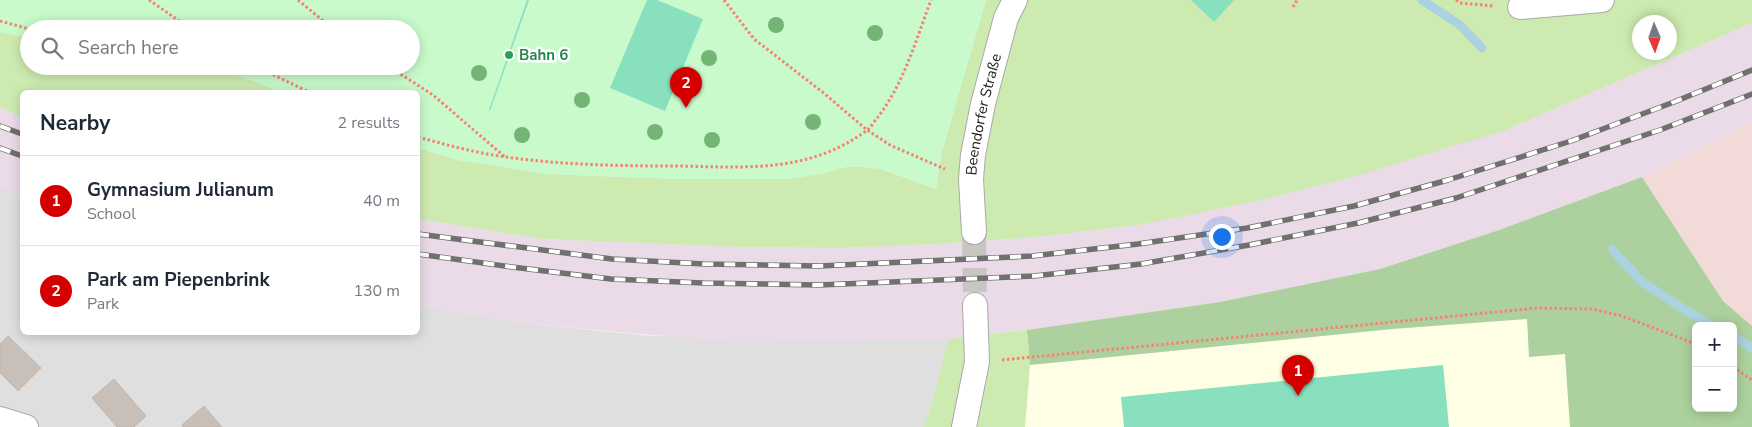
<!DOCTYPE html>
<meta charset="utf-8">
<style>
body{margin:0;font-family:"Nunito Sans",sans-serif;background:#f6f6f7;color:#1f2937}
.controls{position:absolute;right:15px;bottom:15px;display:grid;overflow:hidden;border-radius:8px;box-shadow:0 2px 12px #0003}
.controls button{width:45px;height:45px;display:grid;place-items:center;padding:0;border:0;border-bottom:1px solid #e0e1e3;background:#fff;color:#1f2937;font:25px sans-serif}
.compass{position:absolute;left:1632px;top:15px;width:45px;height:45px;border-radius:50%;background:#fff;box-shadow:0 2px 12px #0003;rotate:178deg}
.you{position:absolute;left:1221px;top:236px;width:18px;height:18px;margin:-12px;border:4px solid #fff;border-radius:50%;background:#1a73e8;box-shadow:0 0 0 8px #1a73e833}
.badge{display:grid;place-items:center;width:32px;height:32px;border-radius:50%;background:#d40000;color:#fff;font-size:16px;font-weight:700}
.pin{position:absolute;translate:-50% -41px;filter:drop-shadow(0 1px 2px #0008)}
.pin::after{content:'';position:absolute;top:26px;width:18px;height:15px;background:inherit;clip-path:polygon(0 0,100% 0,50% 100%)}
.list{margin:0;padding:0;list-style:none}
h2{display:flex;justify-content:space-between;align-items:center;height:65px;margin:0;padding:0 20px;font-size:21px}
h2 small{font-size:16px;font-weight:400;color:#747a83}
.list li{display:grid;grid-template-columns:32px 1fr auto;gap:15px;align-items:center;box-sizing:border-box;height:90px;padding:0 20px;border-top:1px solid #e0e1e3}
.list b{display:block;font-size:19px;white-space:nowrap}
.list p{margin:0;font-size:16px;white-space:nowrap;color:#747a83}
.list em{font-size:16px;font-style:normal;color:#747a83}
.icon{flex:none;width:28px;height:28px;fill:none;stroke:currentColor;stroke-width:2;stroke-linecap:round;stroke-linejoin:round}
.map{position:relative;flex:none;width:1752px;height:427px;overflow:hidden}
.search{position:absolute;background:#fff;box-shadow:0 2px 12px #0003;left:20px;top:20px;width:400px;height:55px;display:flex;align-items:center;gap:12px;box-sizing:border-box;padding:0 18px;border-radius:28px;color:#747a83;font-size:19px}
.panel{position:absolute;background:#fff;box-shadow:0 2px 12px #0003;left:20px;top:90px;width:400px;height:245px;border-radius:8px}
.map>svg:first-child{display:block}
.residential{fill:#e0dfdf}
.commercial{fill:#f2dad9}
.industrial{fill:#ebdbe8}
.education{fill:#ffffe5}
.grass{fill:#cdebb0;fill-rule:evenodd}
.forest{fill:#add19e;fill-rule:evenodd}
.park{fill:#c8facc}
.pitch{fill:#88e0be}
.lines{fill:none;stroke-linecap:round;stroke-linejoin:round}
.stream{stroke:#aad3df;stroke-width:9}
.building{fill:#c7bfb8;stroke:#c4b6ab}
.street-tunnel{stroke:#c8c6c1;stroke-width:24;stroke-dasharray:24 12;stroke-linecap:butt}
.street-casing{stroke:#a9a9a9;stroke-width:26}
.path{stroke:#fa8072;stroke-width:3;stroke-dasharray:2.5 2.5;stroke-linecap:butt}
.street{stroke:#fff;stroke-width:24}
.rail-casing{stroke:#707070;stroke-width:5.5}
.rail{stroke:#fff;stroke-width:4;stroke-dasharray:11;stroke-linecap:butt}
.tree{fill:#74b475}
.leisure-dot{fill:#2e9e5b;stroke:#fff;stroke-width:2}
.labels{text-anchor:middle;stroke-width:5;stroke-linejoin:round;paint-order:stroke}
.leisure-label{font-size:15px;font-weight:bold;fill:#27864d;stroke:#fff;text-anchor:start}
.street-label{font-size:15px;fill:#222;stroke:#fff}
</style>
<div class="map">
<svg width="1752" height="427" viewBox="0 0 1752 427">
<rect width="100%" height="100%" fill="#f2efe9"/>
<polygon class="residential" points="0,187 22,195 22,332 418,332 418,305 521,323 650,336 949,339 932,402 924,427 0,427"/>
<polygon class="commercial" points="1752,122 1752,326 1723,301 1642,177"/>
<g class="industrial">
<polygon points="1752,23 1752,122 1642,177 1499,230 1380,269 1220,302 1027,330 949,339 731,342 521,323 418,305 418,219 542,239 738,247 837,248 938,244 1038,237 1145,224 1506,130"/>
<polygon points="0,108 22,117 22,195 0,187"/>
</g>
<polygon class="education" points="1528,319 1529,357 1565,354 1570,427 1025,427 1030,365 1392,329"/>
<g class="grass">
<path d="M 986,0 L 1752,0 L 1752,23 L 1506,130 L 1356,176 L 1257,201 L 1145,224 L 1038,237 L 938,244 L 837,248 L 738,247 L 542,239 L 418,219 L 418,148 L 458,160 L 548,174 L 677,179 L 787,179 L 825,173 L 846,167 L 865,167 L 881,169 L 936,189 L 942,151 ZM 1640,22 L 1670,22 L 1670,52 L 1640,52 Z"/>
<polygon points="0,32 29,38 29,66 157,66 188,71 212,70 230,73 252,80 280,92 22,92 22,117 0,108"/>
<polygon points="1027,330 1030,365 1025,427 924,427 932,402 949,339"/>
</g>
<path class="forest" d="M 1642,177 L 1723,301 L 1752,326 L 1752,427 L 1570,427 L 1565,354 L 1529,357 L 1527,319 L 1392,329 L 1030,365 L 1027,330 L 1220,302 L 1380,269 L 1499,230 ZM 1696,326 L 1733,326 L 1733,408 L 1696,408 Z"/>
<polygon class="park" points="0,0 986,0 942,151 936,189 881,169 865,167 846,167 825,173 787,179 677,179 548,174 458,160 418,148 418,92 280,92 252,80 230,73 212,70 188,71 157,66 411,66 411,29 29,29 29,38 0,32"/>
<g class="pitch">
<polygon points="527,0 529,0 490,111 489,110"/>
<polygon points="647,0 657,0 703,19 665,111 610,88"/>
<polygon points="1191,0 1234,0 1214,22"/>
<polygon points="1443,365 1449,427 1124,427 1121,397"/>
</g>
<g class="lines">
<g class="stream">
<polyline points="1422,0 1460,25 1482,48"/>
<polyline points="1612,249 1641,281 1688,312 1714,326"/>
<polyline points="1733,336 1752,348"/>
</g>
</g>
<g class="building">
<polygon points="8,336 41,368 18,391 0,373 0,344"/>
<polygon points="114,379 146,416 134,427 117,427 92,398"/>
<polygon points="204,406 222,427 183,427 182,425"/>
</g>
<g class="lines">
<polyline class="street-tunnel" points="974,232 975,305"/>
<g class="street-casing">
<g id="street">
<polyline points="1520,7 1602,0"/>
<path id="s1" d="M 974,232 L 971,179 L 973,155 L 983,104 L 1006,18 L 1015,0"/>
<polyline points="0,419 26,427"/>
<polyline points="964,427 977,362 975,305"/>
</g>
</g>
<g class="path">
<polyline points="149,0 191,29"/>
<polyline points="298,0 333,29"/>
<polyline points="724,0 754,39 825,94 867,130 890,145 945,169"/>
<polyline points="1456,0 1460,3 1494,6"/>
<polyline points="1293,7 1297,0"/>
<polyline points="0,21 29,29"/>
<polyline points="255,66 309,92"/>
<polyline points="388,66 433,95 505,157"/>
<path d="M 418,137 C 447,145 476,153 506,157 C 563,165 619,166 676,166 C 744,167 807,174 866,131 C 871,128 874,121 878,117 C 904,83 916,40 931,0"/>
<polyline points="1002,360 1537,308 1592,309 1622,316 1696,344"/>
<polyline points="1733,367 1752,380"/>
</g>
<use href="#street" class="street"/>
<g class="rail-casing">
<g id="rail">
<polyline points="0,126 22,134"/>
<polyline points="0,148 22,156"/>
<polyline points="418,234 612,259 704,264 819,266 1032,256 1138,244 1247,228 1354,206 1448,180 1571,141 1674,102 1752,70"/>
<polyline points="418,254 512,267 611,279 703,283 819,285 1034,276 1141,264 1249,245 1358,223 1456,198 1660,130 1752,94"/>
</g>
</g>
<use href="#rail" class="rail"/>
</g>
<g class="tree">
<circle cx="776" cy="25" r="8"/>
<circle cx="875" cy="33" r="8"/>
<circle cx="709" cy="58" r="8"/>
<circle cx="479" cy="73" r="8"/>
<circle cx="582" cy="100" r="8"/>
<circle cx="813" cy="122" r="8"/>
<circle cx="655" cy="132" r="8"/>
<circle cx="522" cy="135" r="8"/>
<circle cx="712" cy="140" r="8"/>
</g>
<circle class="leisure-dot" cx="509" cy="55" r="5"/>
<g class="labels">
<g class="leisure-label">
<text x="519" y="60">Bahn 6</text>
</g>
<g class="street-label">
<text dy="5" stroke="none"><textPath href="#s1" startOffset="119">Beendorfer Straße</textPath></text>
</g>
</g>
</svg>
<div class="controls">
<button>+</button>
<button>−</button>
</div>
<svg class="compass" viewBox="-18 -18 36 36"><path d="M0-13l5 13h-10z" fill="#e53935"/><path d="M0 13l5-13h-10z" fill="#747a83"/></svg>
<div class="you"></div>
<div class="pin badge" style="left:1298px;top:396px">1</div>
<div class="pin badge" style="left:686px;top:108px">2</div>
<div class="search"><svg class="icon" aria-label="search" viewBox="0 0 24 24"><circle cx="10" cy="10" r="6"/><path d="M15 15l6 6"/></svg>Search here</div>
<section class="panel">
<h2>Nearby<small>2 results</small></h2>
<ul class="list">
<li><span class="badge">1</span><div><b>Gymnasium Julianum</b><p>School</p></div><em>40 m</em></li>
<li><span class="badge">2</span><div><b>Park am Piepenbrink</b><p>Park</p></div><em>130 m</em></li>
</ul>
</section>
</div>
